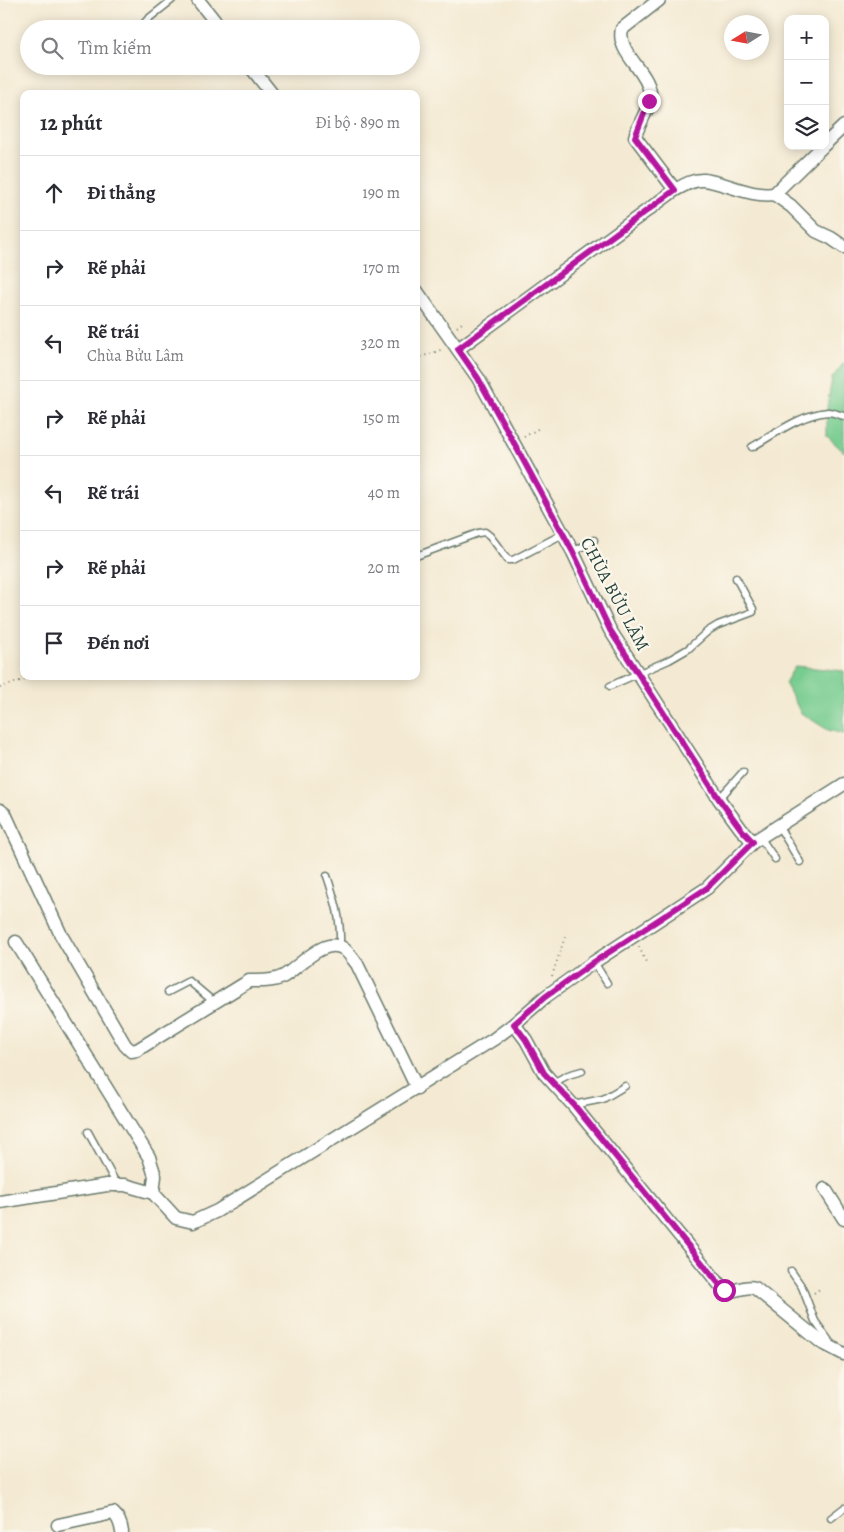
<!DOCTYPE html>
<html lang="vi">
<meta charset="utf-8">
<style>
body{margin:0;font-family:Alegreya,serif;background:#f2f2f3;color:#2b2b33}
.controls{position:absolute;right:15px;top:15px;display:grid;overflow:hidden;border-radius:10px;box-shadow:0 2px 12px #0003}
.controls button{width:45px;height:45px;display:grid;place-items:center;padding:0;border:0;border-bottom:1px solid #e1e1e2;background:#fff;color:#2b2b33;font:25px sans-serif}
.compass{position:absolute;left:724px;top:15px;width:45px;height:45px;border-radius:50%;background:#fff;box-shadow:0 2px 12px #0003;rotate:259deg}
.stop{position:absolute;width:15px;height:15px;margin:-11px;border:4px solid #b5179e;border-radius:50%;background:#fff}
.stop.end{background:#b5179e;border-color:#fff;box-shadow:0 1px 5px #0008}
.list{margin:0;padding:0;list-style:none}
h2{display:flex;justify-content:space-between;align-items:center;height:65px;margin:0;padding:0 20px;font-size:21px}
h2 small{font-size:16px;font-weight:400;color:#7c7c81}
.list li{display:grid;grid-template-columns:32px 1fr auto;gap:15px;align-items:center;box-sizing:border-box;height:75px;padding:0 20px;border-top:1px solid #e1e1e2}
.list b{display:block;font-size:19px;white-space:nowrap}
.list p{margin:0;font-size:16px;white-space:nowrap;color:#7c7c81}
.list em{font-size:16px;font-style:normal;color:#7c7c81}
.icon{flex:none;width:28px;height:28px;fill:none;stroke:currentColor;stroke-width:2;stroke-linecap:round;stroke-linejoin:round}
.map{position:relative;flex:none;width:844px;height:1532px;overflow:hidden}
.search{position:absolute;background:#fff;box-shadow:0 2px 12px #0003;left:20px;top:20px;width:400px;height:55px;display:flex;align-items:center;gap:12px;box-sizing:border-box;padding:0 18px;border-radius:28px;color:#7c7c81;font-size:19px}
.panel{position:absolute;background:#fff;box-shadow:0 2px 12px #0003;left:20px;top:90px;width:400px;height:590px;border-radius:10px}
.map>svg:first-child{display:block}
.green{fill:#77cc90;stroke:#4b8462}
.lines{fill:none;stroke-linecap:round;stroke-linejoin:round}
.lane-casing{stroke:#6a7a6c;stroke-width:9}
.street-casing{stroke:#6a7a6c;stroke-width:15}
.path{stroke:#6a7a6c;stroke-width:2;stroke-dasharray:1 4;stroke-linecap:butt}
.lane{stroke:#fff;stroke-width:6}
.street{stroke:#fff;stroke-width:12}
.route{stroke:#b5179e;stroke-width:6}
.labels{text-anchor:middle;stroke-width:4.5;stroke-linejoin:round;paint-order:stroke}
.street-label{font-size:18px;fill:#1f3d34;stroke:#fbf7ec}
</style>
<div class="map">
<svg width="844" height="1532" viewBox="0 0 844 1532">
<rect width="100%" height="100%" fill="#fbf7ec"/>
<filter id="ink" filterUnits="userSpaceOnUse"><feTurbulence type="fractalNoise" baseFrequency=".02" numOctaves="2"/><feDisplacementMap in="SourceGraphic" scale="10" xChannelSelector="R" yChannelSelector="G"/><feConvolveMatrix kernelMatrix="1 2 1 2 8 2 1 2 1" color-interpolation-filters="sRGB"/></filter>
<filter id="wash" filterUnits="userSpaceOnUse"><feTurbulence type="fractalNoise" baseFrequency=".0096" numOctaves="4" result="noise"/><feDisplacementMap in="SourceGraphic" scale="20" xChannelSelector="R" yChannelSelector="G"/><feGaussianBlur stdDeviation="1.12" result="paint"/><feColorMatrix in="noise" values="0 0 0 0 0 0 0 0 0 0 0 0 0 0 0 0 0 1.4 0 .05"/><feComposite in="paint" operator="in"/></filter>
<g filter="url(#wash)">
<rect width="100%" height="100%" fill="#f4ead3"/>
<g class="green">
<polygon points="844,363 844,452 827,436 827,407 832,378"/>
<polygon points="795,666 844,671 844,734 828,730 801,713 785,683"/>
</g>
</g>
<g filter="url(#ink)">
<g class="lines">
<g class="lane-casing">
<g id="lane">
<polyline points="139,29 148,19 172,0"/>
<path d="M 752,447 C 775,434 801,414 828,412 C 833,412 839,415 844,416"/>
<polyline points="573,552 594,540"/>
<polyline points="416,556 478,533 485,532 490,536 508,560 513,560 563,534"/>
<polyline points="610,686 669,660 688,649 708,631 718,625 753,612 753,609 736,578"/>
<polyline points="719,799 743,772"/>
<polyline points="778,825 800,862"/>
<polyline points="760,837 775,859"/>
<path d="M 327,876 C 336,903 341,918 340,947"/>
<polyline points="594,962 607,983"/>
<polyline points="168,992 189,981 215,1003"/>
<polyline points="553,1083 568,1075 582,1071"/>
<polyline points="573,1105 603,1099 625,1086"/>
<polyline points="88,1132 117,1185"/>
<polyline points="791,1271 802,1287 815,1321 832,1345"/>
<polyline points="831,1518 844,1508"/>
</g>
</g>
<g class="street-casing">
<g id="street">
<polyline points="198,0 221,29"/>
<path d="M 659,0 L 622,29 C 616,52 647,70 650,92 C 652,107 638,123 635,137 L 675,190"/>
<polyline points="250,66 272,94"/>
<polyline points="825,144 844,126"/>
<polyline points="774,194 791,206 816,231 831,238 844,247"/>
<polyline points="416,290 478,378 573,552 610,630 719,799 741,829 753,842 844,784"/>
<path d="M 458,349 L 675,190 C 684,185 694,179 704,180 C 728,183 749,197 774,194 L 823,146"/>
<path d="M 0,810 L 5,814 L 61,935 L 125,1045 L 131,1051 L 137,1050 L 249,981 C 260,981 274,982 284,976 C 298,968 325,935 344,949 C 349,953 353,959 357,964 L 417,1088"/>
<polyline points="16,942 149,1157 155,1176 153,1193"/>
<path d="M 514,1024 L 526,1040 L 544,1073 L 573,1105 L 724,1290 C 735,1294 744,1284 755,1288 L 821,1342 L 844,1354"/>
<polyline points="825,1189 844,1219"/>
<polyline points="0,1202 107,1185 125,1185 153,1193 176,1218 193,1222 217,1211 494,1039 514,1024 545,997 594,962 707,888 753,842"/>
<path d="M 58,1525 L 113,1513 C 119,1518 121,1524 122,1532"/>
</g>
</g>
<g class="path">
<polyline points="457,327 462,323"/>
<polyline points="416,359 443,349"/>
<polyline points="524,437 539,428"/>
<polyline points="0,688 20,681 43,676"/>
<polyline points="639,947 646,962"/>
<polyline points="552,976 566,934"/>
<polyline points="814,1293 821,1288"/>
</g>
<use href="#lane" class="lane"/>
<use href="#street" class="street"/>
</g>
</g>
<g class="lines" filter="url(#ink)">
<polyline class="route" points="649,101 635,137 675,190 458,349 478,378 514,443 573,552 610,630 719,799 741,829 753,842 707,888 594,962 545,997 514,1024 526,1040 544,1073 574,1105 724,1290"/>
</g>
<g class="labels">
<g class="street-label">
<text transform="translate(615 594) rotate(62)" y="6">CHÙA BỬU LÂM</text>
</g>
</g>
</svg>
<div class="controls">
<button>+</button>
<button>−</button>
<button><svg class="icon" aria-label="layers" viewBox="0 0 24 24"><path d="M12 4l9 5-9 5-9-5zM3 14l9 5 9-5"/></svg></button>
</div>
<svg class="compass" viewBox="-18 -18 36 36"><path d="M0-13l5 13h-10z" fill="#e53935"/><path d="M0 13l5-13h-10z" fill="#7c7c81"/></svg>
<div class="stop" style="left:724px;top:1290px"></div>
<div class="stop end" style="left:649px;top:101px"></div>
<div class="search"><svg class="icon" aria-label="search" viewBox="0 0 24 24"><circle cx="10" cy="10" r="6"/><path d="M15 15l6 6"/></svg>Tìm kiếm</div>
<section class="panel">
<h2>12 phút<small>Đi bộ · 890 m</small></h2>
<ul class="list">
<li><svg class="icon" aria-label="ahead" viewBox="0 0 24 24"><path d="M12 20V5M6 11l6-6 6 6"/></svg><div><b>Đi thẳng</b></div><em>190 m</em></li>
<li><svg class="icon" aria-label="right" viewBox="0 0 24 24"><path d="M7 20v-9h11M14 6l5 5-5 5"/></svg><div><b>Rẽ phải</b></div><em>170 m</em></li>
<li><svg class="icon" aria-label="left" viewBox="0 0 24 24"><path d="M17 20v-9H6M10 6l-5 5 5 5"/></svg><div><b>Rẽ trái</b><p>Chùa Bửu Lâm</p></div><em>320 m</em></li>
<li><svg class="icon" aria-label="right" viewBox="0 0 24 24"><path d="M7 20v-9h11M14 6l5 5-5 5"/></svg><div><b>Rẽ phải</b></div><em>150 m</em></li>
<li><svg class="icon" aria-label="left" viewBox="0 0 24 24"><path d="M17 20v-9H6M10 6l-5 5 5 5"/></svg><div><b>Rẽ trái</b></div><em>40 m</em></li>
<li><svg class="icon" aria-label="right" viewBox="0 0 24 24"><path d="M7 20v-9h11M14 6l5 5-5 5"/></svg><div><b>Rẽ phải</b></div><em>20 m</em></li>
<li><svg class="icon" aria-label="arrive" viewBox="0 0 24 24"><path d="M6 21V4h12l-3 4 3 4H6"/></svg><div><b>Đến nơi</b></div></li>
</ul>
</section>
</div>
